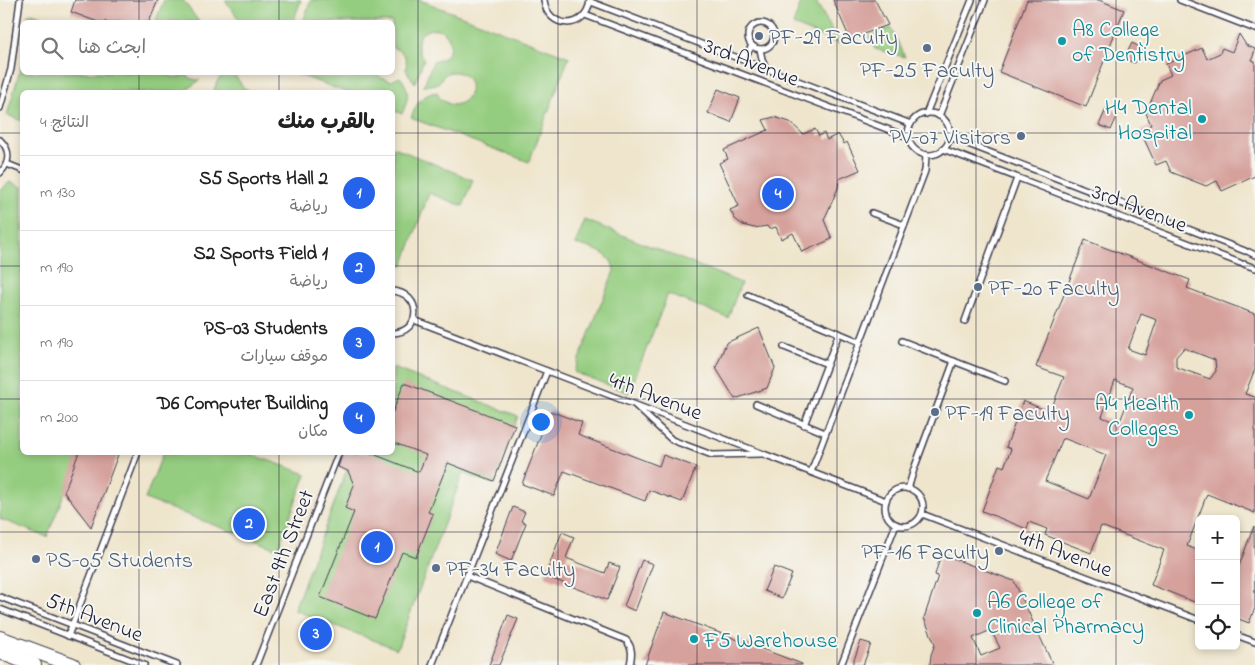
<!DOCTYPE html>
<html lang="ar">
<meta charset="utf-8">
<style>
body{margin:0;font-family:"Indie Flower","Playpen Sans Arabic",sans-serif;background:#f2f2f2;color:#222;direction:rtl}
.controls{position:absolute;right:15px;bottom:15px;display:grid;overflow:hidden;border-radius:8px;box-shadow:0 2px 8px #0003}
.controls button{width:45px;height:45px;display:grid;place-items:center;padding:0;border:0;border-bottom:1px solid #e0e0e0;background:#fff;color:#222;font:25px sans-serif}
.you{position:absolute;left:540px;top:421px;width:18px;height:18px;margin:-12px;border:4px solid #fff;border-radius:50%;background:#1a73e8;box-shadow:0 0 0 8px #1a73e833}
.badge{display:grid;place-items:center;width:32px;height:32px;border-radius:50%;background:#2563eb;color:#fff;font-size:16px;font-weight:700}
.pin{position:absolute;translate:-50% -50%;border:2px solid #fff;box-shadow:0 1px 5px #0006}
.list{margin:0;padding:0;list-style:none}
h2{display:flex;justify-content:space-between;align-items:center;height:65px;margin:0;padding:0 20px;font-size:21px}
h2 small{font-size:16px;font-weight:400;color:#767676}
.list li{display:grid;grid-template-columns:32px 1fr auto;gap:15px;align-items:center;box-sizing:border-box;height:75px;padding:0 20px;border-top:1px solid #e0e0e0}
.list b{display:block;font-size:19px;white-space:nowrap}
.list p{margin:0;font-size:16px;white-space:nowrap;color:#767676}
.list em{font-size:16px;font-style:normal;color:#767676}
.icon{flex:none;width:28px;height:28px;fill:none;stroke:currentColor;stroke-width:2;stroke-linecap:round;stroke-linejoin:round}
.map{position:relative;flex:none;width:1255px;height:665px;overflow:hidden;direction:ltr}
.search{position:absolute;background:#fff;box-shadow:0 2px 8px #0003;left:20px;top:20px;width:375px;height:55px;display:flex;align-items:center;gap:12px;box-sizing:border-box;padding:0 18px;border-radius:8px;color:#767676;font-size:19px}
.panel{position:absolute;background:#fff;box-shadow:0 2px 8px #0003;left:20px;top:90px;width:375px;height:365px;border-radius:8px;direction:rtl}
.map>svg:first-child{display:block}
.green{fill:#95cd80;stroke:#5c785e}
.building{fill:#d6a09b;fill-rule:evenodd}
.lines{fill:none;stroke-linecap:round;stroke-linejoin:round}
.lane-casing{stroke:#413f51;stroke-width:8}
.secondary-casing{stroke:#413f51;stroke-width:16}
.lane{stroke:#fff;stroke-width:5}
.secondary{stroke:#fff;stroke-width:14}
.grid{fill:none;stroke:#22223b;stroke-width:1;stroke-opacity:0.55}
.service-dot{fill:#5c6f8a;stroke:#f6f6f2;stroke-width:2}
.culture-dot{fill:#0f9aa8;stroke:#f6f6f2;stroke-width:2}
.labels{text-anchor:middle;stroke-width:4;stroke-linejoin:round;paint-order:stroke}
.culture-label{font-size:22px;fill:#0d838f;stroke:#f6f6f2;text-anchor:start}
.service-label{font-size:22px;fill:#4e5e75;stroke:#f6f6f2;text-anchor:start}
.street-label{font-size:22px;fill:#22223b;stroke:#f6f6f2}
</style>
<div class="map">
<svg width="1255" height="665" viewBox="0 0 1255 665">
<rect width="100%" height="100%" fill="#f6f6f2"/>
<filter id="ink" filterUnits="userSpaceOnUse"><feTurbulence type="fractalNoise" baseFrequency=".02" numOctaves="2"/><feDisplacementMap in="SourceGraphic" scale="10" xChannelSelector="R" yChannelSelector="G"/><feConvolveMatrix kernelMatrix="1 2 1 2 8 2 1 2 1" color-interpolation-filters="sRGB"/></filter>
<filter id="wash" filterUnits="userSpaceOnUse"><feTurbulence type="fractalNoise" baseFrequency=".0096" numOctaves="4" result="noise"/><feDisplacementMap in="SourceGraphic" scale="20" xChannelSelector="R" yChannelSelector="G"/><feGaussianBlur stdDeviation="1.12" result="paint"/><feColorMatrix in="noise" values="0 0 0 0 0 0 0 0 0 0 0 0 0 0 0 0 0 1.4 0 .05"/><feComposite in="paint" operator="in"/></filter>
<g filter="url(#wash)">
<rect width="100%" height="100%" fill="#efe5cc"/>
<g class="green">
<polygon points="164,0 183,0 199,22 155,22"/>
<polygon points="225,0 301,0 293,22 241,22"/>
<path d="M 311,0 L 420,0 L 569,57 L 529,162 L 411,118 C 416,104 422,94 437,92 L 440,99 L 451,105 C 476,105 477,72 453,72 C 444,72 443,78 438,83 C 435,85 427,85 423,87 L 433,62 C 461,57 451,22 428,30 C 423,32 419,35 418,41 C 417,48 419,54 424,59 L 415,83 L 406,70 C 408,59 404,51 393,48 L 392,22 L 303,22 Z"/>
<polygon points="802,0 815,0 840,44 793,25"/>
<polygon points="32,13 58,22 27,22 28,15"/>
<polygon points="891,28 905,57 875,49 869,36"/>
<path d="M 22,63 L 22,72 L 164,72 C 169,78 178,79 185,74 L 192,79 L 200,80 L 183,92 L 22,92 L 22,121 L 7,115 Z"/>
<polygon points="226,73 233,73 244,88 250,92 213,92 218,80"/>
<path d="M 294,73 L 377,73 L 381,78 L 391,81 L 400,77 C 411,90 408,100 402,114 L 393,110 L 392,92 L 346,92 Z"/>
<polygon points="393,147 473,180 463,206 429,193 403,266 393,262"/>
<polygon points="10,182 22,187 22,452 80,453 47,537 0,519 0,190"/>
<path d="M 585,220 L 741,283 L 728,318 L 668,294 L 629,393 L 574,372 L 614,271 C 613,252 590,248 575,244 Z"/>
<polygon points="393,368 518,416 493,484 463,473 397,649 294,610 353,453 392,452"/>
<polygon points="163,453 248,453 306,474 278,549 145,499"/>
</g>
<g id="blocks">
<g class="building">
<polygon points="75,0 158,0 149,22 98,22 71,12"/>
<polygon points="833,0 875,0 888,25 850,39"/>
<polygon points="1027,0 1099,0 1124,10 1086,107 999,72"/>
<polygon points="1239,34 1246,45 1255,49 1252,60 1255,61 1255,176 1222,191 1217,181 1206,186 1171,172 1166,161 1156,165 1140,130 1151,125 1146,113 1160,80 1171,75 1166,64 1202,48 1207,59 1220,53 1222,48 1232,52"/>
<polygon points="1132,43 1142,48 1135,63 1124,59"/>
<polygon points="718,89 740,98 731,122 708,113"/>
<polygon points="1107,107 1119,112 1111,130 1099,125"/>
<polygon points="774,117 790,122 803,134 815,129 819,136 824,133 827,140 838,134 844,144 847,142 860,170 839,179 838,188 824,220 832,239 802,252 793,233 781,239 776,227 769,229 767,226 754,228 743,225 735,219 730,210 739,206 719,163 728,159 724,150 768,130 763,120"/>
<path d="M 1085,240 L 1190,280 L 1187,288 L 1255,314 L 1255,369 L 1245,394 L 1255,397 L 1255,513 L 1207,494 L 1187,546 L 1199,551 L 1199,598 L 1197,603 L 1151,585 L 1164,550 L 1101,526 L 1091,553 L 1045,535 L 1047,529 L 1029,522 L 1027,529 L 982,511 L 999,465 L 1004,467 L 1011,449 L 1006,447 L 1023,401 L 1050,412 L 1064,377 L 1036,367 ZM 1141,314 L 1157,320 L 1145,355 L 1128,349 ZM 1184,348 L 1215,360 L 1216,371 L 1210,379 L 1176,367 L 1176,357 ZM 1115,380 L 1133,387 L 1119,424 L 1102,417 ZM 1063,438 L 1106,455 L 1089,499 L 1045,481 Z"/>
<polygon points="759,328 775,368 767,388 735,399 716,368 726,343"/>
<polygon points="404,383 515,425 494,481 448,463 428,512 433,514 416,557 402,552 375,619 320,597 354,512 345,508 354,485 348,471 338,467 343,452 350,452 357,455 359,452 368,452 419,472 426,455 392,442 392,414"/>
<polygon points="550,411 582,423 578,435 659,466 663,455 696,467 682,502 649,490 645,501 564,471 554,496 522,484"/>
<polygon points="79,452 119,452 91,527 64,492"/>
<polygon points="513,507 525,512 521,521 526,523 511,561 495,554"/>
<polygon points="1254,526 1255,608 1249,623 1236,618 1236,565 1239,566"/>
<polygon points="562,532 574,537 566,558 605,573 609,563 620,567 607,600 545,576"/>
<path d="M 941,554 L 1014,581 L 1053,665 L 930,665 L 931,655 L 935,644 L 924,618 L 938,576 L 935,575 ZM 991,630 L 1000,648 L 981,656 L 973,638 Z"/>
<polygon points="642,560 653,564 635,611 624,606"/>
<polygon points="774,567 792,574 782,598 764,591"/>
<polygon points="664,612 802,664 802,665 645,665"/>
<polygon points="508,615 518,619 499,665 489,665"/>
<polygon points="861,641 871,644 863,665 852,665"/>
</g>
</g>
</g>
<g filter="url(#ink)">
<use href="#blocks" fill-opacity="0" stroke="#413f51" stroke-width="1"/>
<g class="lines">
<g class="lane-casing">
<g id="lane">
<path d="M 544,0 C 547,30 587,31 590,0"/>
<polyline points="1180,0 1255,29"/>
<polyline points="591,2 911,124"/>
<polyline points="585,15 908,137"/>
<circle cx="761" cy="36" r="13"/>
<polyline points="760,49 762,59 766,70"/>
<polyline points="738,59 748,52 752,46"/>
<polyline points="0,108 11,69 20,0"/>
<circle cx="929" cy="134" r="21"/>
<polyline points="926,114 972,0"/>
<polyline points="939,116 985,0"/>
<polyline points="950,137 1245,251"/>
<path d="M 0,140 C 11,150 10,163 0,173"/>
<polyline points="943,149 1240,263"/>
<polyline points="7,164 22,170"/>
<polyline points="872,213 904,225"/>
<polyline points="1249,252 1255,255"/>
<polyline points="1244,264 1255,268"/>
<path d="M 392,291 C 423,293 422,333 392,333"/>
<polyline points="748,295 860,342"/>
<polyline points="414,320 886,501"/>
<polyline points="965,321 1017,178"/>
<polyline points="902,341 1005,381"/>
<polyline points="784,347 827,364"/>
<polyline points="756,404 825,433"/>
<polyline points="636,406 672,440 712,455 761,454"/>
<polyline points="804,425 839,333"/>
<polyline points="811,472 925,171 926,155"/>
<circle cx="904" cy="507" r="19"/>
<polyline points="908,489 914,469 954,361"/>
<polyline points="922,514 1199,620"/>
<path d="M 467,576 L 626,640 C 633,648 632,655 630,665"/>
<polyline points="0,597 177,665"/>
<polyline points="0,609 144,665"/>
<polyline points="1236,635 1255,642"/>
<polyline points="68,636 138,452"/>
<polyline points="256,665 339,452"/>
<polyline points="432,665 547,371"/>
<polyline points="841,665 896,524"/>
</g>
</g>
<g class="secondary-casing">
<g id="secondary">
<polyline points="0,638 73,665"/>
<polyline points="0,652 34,665"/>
</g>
</g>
<use href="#lane" class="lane"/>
<use href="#secondary" class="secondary"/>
</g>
</g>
<path class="grid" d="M 139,0 L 139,22M 279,0 L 279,22M 418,0 L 418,665M 558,0 L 558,665M 697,0 L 697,665M 837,0 L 837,665M 976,0 L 976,665M 1116,0 L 1116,665M 139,72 L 139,92M 279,72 L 279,92M 0,133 L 22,133M 392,133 L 1255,133M 0,266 L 22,266M 392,266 L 1255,266M 0,399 L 22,399M 392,399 L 1255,399M 139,452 L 139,665M 279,452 L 279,665M 0,532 L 1199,532M 1236,532 L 1255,532"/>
<g class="service-dot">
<circle cx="759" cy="36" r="5"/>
<circle cx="927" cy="48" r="5"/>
<circle cx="1021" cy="136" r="5"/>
<circle cx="978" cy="287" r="5"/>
<circle cx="935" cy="412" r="5"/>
<circle cx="999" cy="551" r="5"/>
<circle cx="36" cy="559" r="5"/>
<circle cx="436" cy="568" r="5"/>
</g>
<g class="culture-dot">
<circle cx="1062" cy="41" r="5"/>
<circle cx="1202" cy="119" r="5"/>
<circle cx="1189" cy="415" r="5"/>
<circle cx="977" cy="613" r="5"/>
<circle cx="694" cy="639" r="5"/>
</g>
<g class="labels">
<g class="culture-label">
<text x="1072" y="36">A8 College<tspan x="1072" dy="25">of Dentistry</tspan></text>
<text x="1192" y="114" text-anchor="end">H4 Dental<tspan x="1192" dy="25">Hospital</tspan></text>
<text x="1179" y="410" text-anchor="end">A4 Health<tspan x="1179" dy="25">Colleges</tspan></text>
<text x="987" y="608">A6 College of<tspan x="987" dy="25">Clinical Pharmacy</tspan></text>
<text x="704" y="647">F5 Warehouse</text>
</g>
<g class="service-label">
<text x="769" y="44">PF-29 Faculty</text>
<text x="927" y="77" text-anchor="middle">PF-25 Faculty</text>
<text x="1011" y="144" text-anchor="end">PV-07 Visitors</text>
<text x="988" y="295">PF-20 Faculty</text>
<text x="945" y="420">PF-19 Faculty</text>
<text x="989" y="559" text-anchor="end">PF-16 Faculty</text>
<text x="46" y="567">PS-05 Students</text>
<text x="446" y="576">PF-34 Faculty</text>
</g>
<g class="street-label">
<text transform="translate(752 61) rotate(21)" y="8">3rd Avenue</text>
<text transform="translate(1140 207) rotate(21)" y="8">3rd Avenue</text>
<text transform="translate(656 395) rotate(21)" y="8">4th Avenue</text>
<text transform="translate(1066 552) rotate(21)" y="8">4th Avenue</text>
<text transform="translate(282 553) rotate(-69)" y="8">East 9th Street</text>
<text transform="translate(95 616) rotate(21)" y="8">5th Avenue</text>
</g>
</g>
</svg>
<div class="controls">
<button>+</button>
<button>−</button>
<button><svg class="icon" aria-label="locate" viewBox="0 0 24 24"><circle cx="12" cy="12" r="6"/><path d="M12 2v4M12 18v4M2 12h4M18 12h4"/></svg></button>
</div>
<div class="you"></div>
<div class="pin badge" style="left:377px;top:547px">1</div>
<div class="pin badge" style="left:249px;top:524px">2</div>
<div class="pin badge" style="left:316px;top:634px">3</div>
<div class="pin badge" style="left:778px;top:194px">4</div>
<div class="search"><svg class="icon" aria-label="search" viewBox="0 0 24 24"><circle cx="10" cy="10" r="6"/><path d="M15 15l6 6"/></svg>ابحث هنا</div>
<section class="panel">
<h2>بالقرب منك<small>النتائج: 4</small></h2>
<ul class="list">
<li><span class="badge">1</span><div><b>S5 Sports Hall 2</b><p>رياضة</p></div><em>130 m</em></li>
<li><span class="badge">2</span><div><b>S2 Sports Field 1</b><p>رياضة</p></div><em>190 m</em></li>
<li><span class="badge">3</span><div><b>PS-03 Students</b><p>موقف سيارات</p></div><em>190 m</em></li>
<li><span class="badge">4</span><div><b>D6 Computer Building</b><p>مكان</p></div><em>200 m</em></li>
</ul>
</section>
</div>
